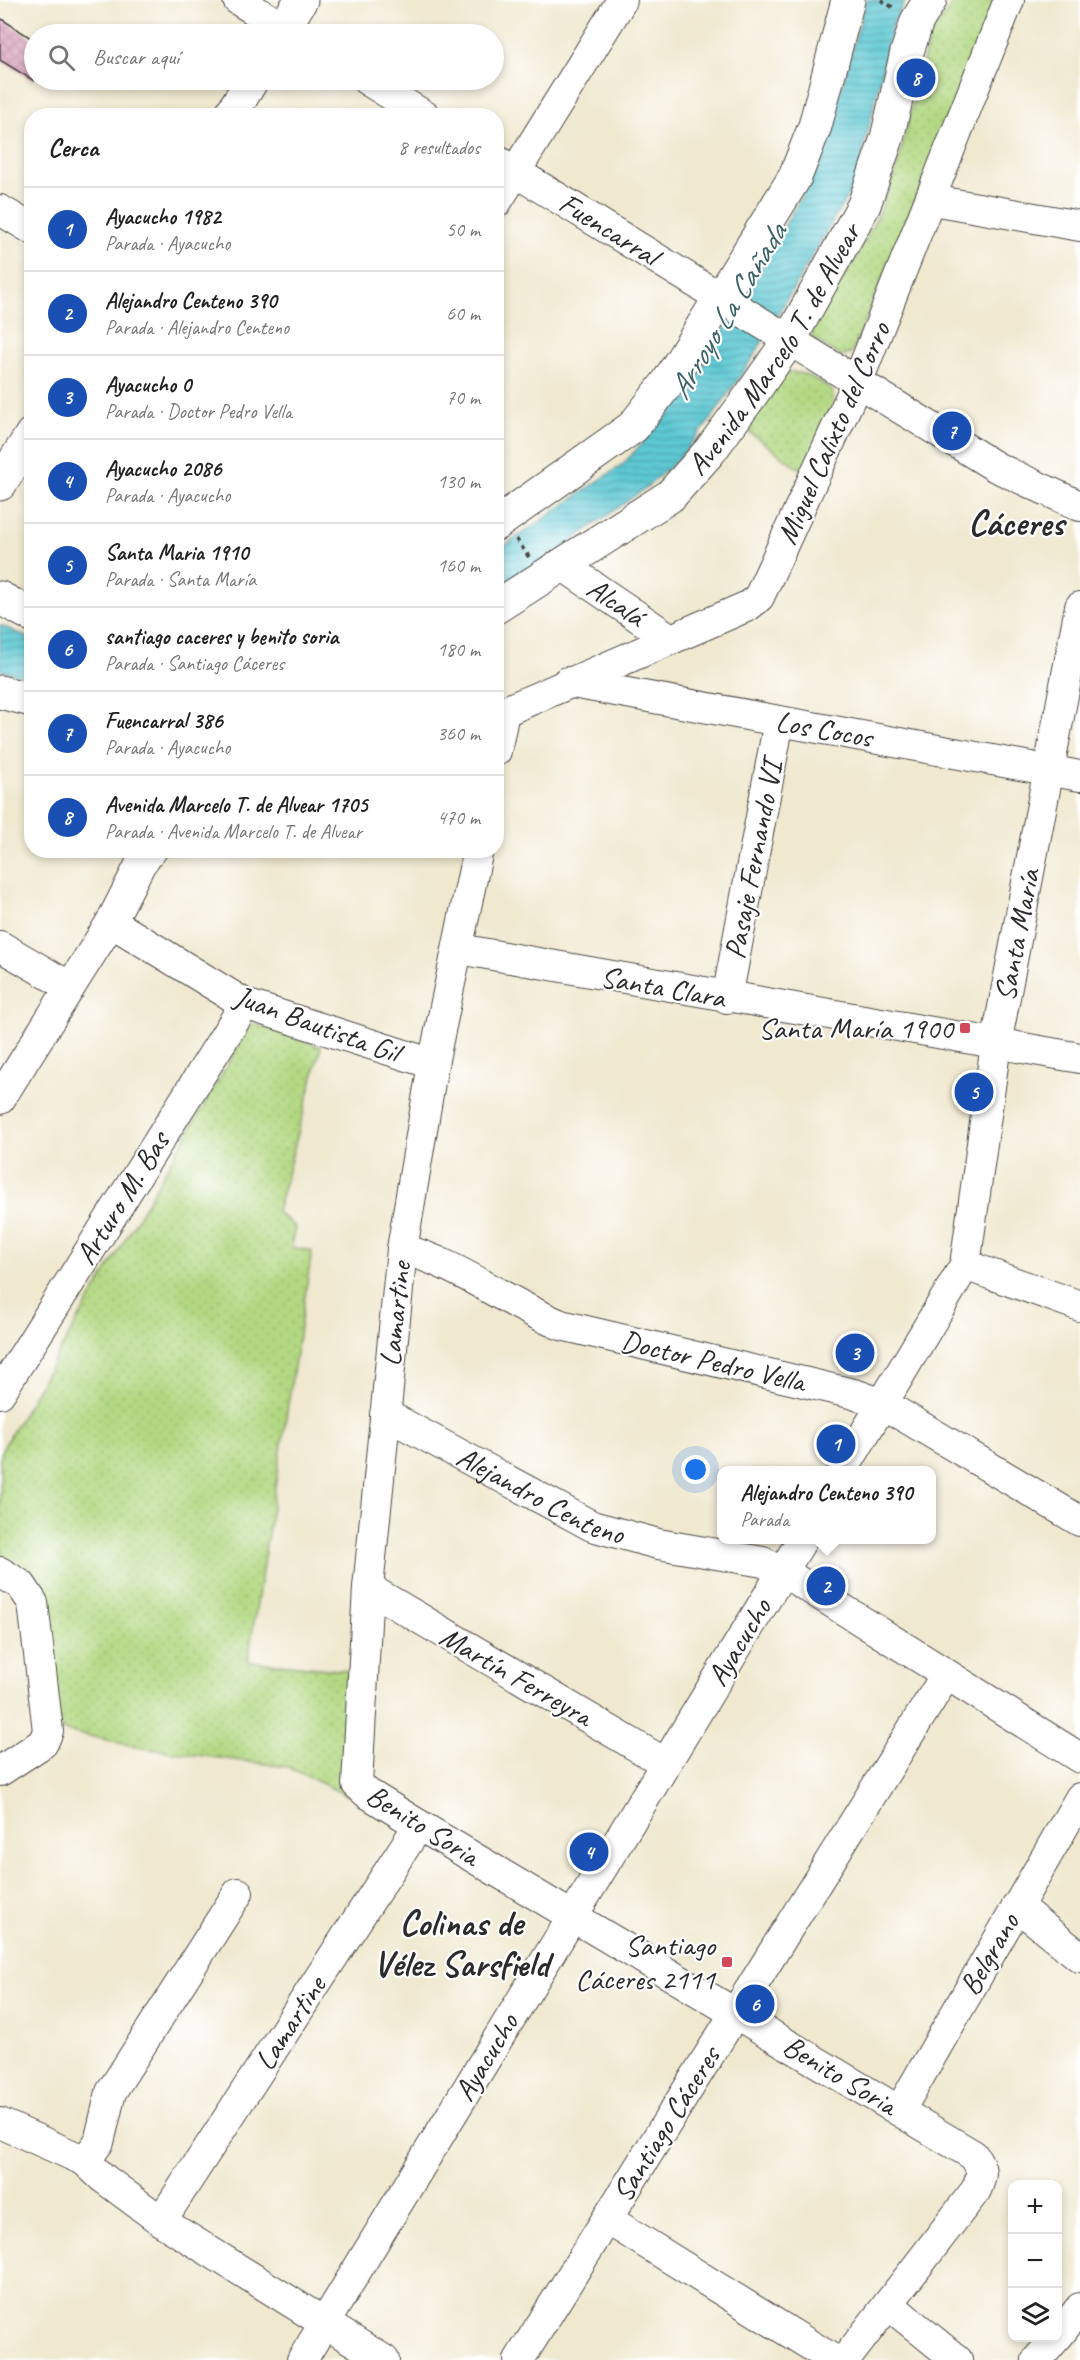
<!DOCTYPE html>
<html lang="es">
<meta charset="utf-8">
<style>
body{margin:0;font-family:Caveat,sans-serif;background:#f2f2f2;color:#222}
.controls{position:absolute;right:18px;bottom:18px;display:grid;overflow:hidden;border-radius:12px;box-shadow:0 3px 9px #0003}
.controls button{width:54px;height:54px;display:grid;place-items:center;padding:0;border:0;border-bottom:2px solid #e0e0e0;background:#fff;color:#222;font:30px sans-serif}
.you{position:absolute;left:696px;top:1470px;width:21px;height:21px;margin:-15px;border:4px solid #fff;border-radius:50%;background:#1a73e8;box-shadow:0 0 0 9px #1a73e833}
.badge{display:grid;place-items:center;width:39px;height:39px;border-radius:50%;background:#b45309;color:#fff;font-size:20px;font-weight:700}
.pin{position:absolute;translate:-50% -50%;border:3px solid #fff;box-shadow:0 2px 6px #0006}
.popup{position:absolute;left:717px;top:1466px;width:219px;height:78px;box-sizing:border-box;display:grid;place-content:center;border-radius:12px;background:#fff;filter:drop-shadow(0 2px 4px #0005);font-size:20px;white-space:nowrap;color:#767676}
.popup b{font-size:22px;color:#222}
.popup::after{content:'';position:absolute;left:50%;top:100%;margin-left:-12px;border:12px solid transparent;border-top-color:#fff}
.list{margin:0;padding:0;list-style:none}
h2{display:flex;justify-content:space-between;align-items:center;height:78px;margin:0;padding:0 24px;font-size:26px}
h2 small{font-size:20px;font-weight:400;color:#767676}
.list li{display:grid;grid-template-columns:39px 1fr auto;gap:18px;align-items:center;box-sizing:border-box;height:84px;padding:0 24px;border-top:2px solid #e0e0e0}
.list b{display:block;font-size:22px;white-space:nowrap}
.list p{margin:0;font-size:20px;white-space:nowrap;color:#767676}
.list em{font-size:20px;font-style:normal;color:#767676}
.icon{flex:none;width:33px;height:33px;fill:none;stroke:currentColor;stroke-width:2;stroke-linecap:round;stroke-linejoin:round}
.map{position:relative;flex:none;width:1080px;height:2360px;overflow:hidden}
.search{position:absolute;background:#fff;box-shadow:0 3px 9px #0003;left:24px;top:24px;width:480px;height:66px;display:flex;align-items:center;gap:15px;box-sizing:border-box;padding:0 21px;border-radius:33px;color:#767676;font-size:22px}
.panel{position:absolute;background:#fff;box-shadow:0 3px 9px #0003;left:24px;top:108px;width:480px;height:750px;border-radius:24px}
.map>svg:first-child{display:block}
.park{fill:url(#park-dots);stroke:#6f8256;stroke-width:1.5}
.water{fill:url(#water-rules);stroke:#447a80;stroke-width:1.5}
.building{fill:url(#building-cross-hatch)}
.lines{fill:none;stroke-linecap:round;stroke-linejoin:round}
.minor-casing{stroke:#494744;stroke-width:32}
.major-casing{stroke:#494744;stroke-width:35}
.path{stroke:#494744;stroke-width:4;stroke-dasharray:4.5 4.5;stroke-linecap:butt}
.minor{stroke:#fff;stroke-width:30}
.major{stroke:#fff;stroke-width:33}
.poi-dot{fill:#d1495b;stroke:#fff;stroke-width:2}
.labels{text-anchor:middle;stroke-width:4.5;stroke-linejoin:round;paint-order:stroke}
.street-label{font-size:30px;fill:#2b2b2b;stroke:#fff}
.poi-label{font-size:30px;fill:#2b2b2b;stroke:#fff;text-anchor:end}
.water-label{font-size:32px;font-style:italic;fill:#3c6266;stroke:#fff}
.district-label{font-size:36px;font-weight:bold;fill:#2b2b2b;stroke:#fff}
</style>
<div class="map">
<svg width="1080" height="2360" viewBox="0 0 1080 2360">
<defs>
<pattern id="park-dots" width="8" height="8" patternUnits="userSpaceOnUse" patternTransform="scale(1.5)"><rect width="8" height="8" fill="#b3d882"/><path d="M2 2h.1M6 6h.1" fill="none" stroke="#9aba70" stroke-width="1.8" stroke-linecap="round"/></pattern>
<pattern id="water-rules" width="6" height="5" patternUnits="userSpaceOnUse" patternTransform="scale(1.5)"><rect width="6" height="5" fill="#5dc9d4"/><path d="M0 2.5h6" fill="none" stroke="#4da3ac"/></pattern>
<pattern id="building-cross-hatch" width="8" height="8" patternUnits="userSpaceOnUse" patternTransform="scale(1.5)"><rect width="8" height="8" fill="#d79bb8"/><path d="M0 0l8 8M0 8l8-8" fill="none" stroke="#af7f96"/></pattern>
</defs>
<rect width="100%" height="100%" fill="#fff"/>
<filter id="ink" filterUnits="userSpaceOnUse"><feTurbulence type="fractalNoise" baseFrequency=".0167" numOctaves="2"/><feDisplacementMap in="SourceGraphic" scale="12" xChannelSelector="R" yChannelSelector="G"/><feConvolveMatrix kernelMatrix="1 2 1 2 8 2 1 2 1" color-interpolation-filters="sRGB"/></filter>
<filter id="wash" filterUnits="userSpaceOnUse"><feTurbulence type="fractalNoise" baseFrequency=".008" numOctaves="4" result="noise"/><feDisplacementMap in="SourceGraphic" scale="24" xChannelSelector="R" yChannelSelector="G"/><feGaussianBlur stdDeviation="1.35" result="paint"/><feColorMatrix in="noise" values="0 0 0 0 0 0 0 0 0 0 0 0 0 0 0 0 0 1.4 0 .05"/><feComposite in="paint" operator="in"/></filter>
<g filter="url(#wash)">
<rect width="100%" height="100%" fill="#f0e8cf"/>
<g class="park">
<polygon points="955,0 998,0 852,352 842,357 812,338 813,324 856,259 880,211 897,168 929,37"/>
<path d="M 789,372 C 805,372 819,381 832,390 L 834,403 L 804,472 L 745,429 L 782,378 Z"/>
<polygon points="252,1023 321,1047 277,1212 295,1227 291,1247 312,1251 248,1661 358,1672 348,1796 288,1767 143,1748 62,1730 28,1574 0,1554 0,1453"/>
</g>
<g class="water">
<polygon points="866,0 906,0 893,24 856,181 755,354 709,422 678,459 647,487 497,594 497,551 623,464 669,414 698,374 820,165"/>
<polygon points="0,625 31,639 31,679 0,670"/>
</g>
<g id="blocks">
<polygon class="building" points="0,18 34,40 34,81 0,60"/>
</g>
</g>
<g filter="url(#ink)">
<use href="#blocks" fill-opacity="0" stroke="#494744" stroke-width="1.5"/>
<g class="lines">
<g class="minor-casing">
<g id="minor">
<polyline points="238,0 294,34"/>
<polyline points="367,80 425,116"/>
<polyline points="496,160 996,467 1080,506"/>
<polyline points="932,200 1080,226"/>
<polyline points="496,203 622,0"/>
<polyline points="0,210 32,229"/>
<polyline points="562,565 669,638"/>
<polyline points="567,682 1080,776"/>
<polyline points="496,715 748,606 759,597 857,383 1009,0"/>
<polyline points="496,751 504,712"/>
<path d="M 478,850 L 433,1064 L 402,1249 L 368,1588 L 357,1784 L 367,1793 L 419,1825 L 973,2155 C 983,2168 983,2175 976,2190 L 845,2360"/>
<polyline points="111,922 245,1004 433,1064"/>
<polyline points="0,946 70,987"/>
<polyline points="459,949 1080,1058"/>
<polyline points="727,998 779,721"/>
<polyline points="0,1099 111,922 141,863 152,850"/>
<path d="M 402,1249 C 459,1264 506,1303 561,1325 L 854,1394 L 883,1404 L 1080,1521"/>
<polyline points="965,1265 1080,1306"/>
<polyline points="0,1393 245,1004"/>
<path id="s1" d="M 385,1414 L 592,1526 L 658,1544 L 763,1562 L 782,1571 L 1080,1758"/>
<polyline points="843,1470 965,1265 996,1044 1080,607"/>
<polyline points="0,1572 21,1585 33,1603 48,1731 43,1743 0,1771"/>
<polyline points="368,1588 665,1763"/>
<polyline points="1017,1906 1080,1957"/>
<polyline points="900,2110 1080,1798"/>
<polyline points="0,2123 85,2161 103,2178 161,2221 384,2360"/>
<polyline points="85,2161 99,2142 111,2092 238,1893"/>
<polyline points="607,2219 834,2360"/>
<polyline points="161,2221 419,1825"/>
<polyline points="888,2304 957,2360"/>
<polyline points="1058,2336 1080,2308"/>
<polyline points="302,2360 802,1540"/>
<polyline points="519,2360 946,1675"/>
<polyline points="1037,2360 1056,2338"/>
</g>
</g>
<g class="major-casing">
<g id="major">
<polyline points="280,34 301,0"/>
<polyline points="230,116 252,80"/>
<polyline points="0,484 32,434"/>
<polyline points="496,524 633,427 668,382 795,177 815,126 848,0"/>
<polyline points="0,598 32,615"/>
<path id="s2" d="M 496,607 L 670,496 L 710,451 L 749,398 L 790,339 L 864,205 L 887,138 L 907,52 L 917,21 L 930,0"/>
<polyline points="0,692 32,700"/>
</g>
</g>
<g class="path">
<polyline points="881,0 896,9"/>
<polyline points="516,539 529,557"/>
</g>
<use href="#minor" class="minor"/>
<use href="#major" class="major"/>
</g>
</g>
<g class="poi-dot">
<rect x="959" y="1022" width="12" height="12" rx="3"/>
<rect x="721" y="1956" width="12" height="12" rx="3"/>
</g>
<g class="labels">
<g class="street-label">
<text transform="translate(609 229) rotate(32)" y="10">Fuencarral</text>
<text dy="10" stroke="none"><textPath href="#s2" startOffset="387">Avenida Marcelo T. de Alvear</textPath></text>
<text transform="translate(833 433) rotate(-66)" y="10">Miguel Calixto del Corro</text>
<text transform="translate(616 602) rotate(34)" y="10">Alcalá</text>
<text transform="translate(824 729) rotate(10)" y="10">Los Cocos</text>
<text transform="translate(753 860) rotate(-79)" y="10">Pasaje Fernando VI</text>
<text transform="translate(1017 935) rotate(-79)" y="10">Santa María</text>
<text transform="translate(663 987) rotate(10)" y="10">Santa Clara</text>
<text transform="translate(317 1024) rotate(20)" y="10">Juan Bautista Gil</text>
<text transform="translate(122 1198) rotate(-58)" y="10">Arturo M. Bas</text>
<text transform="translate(395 1314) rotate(-84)" y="10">Lamartine</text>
<text transform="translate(713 1361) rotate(13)" y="10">Doctor Pedro Vella</text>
<text dy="10" stroke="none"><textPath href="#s1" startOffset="176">Alejandro Centeno</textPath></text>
<text transform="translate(739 1642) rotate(-59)" y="10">Ayacucho</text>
<text transform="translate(516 1676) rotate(30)" y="10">Martín Ferreyra</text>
<text transform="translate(423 1825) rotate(32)" y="10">Benito Soria</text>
<text transform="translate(989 1954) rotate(-60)" y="10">Belgrano</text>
<text transform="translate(290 2023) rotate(-57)" y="10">Lamartine</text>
<text transform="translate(486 2057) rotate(-59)" y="10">Ayacucho</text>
<text transform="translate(840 2075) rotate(31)" y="10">Benito Soria</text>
<text transform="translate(666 2124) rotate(-58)" y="10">Santiago Cáceres</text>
</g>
<g class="poi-label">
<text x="953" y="1038">Santa María 1900</text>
<text x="715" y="1955">Santiago<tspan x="715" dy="34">Cáceres 2111</tspan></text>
</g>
<g class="water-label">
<text transform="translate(727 311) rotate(-59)" y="11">Arroyo La Cañada</text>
</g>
<g class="district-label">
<text x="1016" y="535">Cáceres</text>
<text x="461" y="1935">Colinas de<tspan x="461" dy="41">Vélez Sarsfield</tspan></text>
</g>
</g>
</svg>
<div class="controls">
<button>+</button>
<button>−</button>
<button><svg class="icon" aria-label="layers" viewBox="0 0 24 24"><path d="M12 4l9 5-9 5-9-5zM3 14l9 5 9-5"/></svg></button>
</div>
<div class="you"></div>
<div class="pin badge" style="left:836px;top:1444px;background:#1a4fb4">1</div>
<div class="pin badge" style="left:826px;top:1586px;background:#1a4fb4">2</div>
<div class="popup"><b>Alejandro Centeno 390</b>Parada</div>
<div class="pin badge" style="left:855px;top:1353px;background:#1a4fb4">3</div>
<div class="pin badge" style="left:589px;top:1852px;background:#1a4fb4">4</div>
<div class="pin badge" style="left:974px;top:1092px;background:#1a4fb4">5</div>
<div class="pin badge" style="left:755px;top:2004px;background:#1a4fb4">6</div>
<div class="pin badge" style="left:952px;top:431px;background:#1a4fb4">7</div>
<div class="pin badge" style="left:916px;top:78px;background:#1a4fb4">8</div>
<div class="search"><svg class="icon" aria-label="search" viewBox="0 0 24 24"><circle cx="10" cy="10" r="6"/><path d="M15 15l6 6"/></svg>Buscar aquí</div>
<section class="panel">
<h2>Cerca<small>8 resultados</small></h2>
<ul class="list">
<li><span class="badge" style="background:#1a4fb4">1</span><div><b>Ayacucho 1982</b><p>Parada · Ayacucho</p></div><em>50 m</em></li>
<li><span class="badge" style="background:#1a4fb4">2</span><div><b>Alejandro Centeno 390</b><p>Parada · Alejandro Centeno</p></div><em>60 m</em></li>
<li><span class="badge" style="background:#1a4fb4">3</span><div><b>Ayacucho 0</b><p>Parada · Doctor Pedro Vella</p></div><em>70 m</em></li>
<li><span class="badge" style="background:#1a4fb4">4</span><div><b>Ayacucho 2086</b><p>Parada · Ayacucho</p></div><em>130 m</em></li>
<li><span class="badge" style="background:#1a4fb4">5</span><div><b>Santa Maria 1910</b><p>Parada · Santa María</p></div><em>160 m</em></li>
<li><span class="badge" style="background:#1a4fb4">6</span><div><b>santiago caceres y benito soria</b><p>Parada · Santiago Cáceres</p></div><em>180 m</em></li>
<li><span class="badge" style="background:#1a4fb4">7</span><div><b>Fuencarral 386</b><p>Parada · Ayacucho</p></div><em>360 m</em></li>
<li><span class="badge" style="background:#1a4fb4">8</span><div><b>Avenida Marcelo T. de Alvear 1705</b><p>Parada · Avenida Marcelo T. de Alvear</p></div><em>470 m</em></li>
</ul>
</section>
</div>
